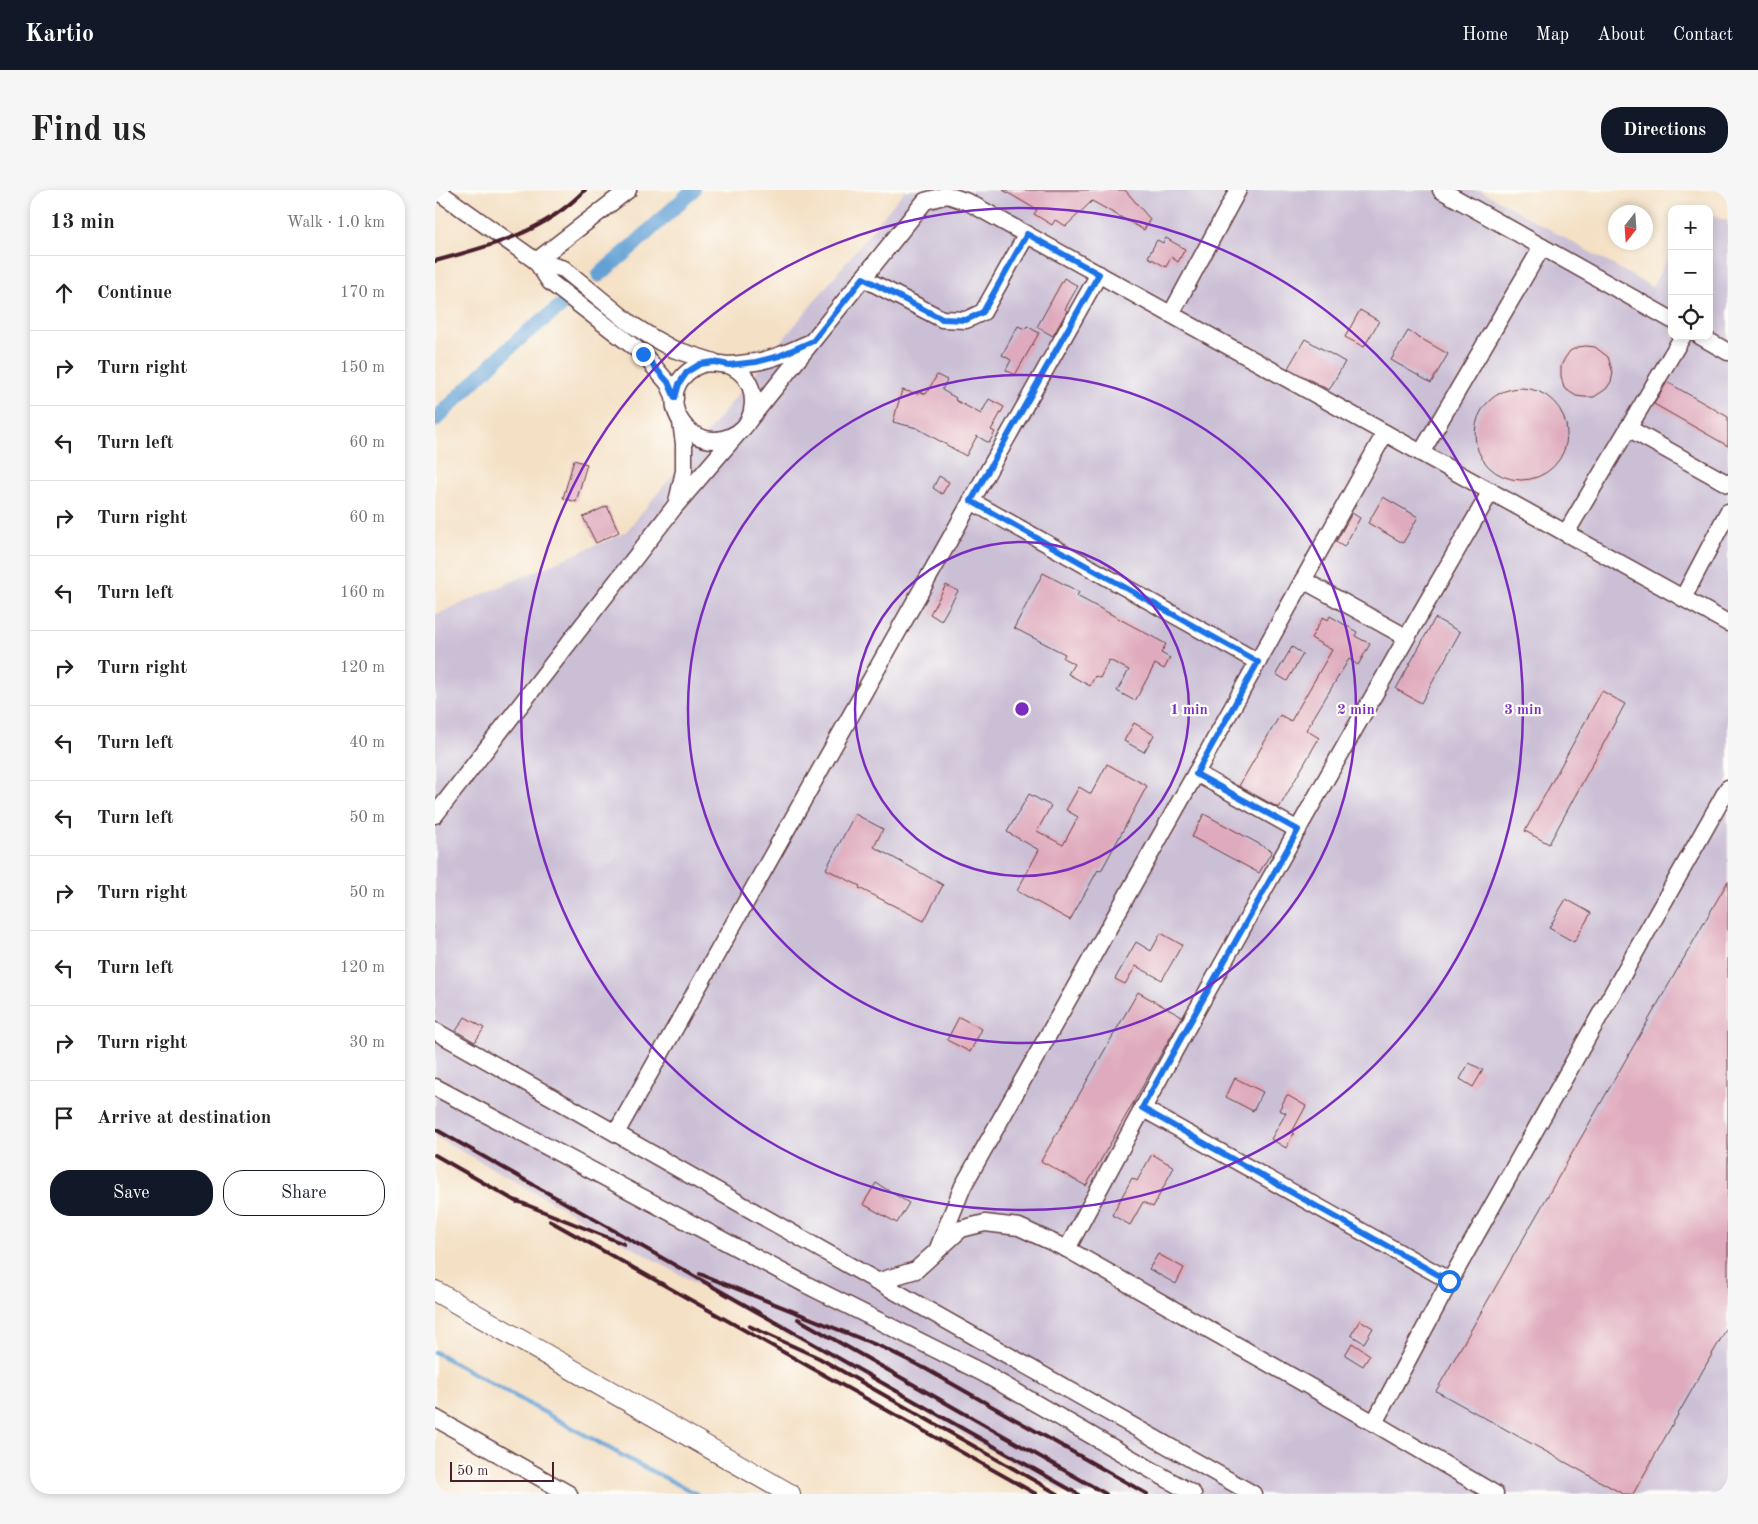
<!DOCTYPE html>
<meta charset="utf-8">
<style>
body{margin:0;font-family:"Old Standard TT",serif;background:#f6f6f6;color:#222}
.controls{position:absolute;right:15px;top:15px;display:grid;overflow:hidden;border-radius:10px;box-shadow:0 2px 8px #0003}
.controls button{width:45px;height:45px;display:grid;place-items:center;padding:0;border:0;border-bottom:1px solid #e0e0e0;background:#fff;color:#222;font:25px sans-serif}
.compass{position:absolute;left:1173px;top:15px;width:45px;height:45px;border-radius:50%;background:#fff;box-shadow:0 2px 8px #0003;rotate:197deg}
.scale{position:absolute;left:15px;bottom:12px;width:104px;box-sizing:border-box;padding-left:5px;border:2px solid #4a1f2b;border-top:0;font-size:14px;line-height:18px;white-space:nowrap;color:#4a1f2b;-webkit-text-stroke:4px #fdfcf7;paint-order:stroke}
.stop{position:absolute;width:15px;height:15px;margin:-11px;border:4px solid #1a73e8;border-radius:50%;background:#fff}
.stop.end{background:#1a73e8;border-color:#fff;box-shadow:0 1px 5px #0008}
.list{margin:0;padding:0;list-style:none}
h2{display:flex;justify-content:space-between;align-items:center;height:65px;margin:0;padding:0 20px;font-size:21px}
h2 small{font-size:16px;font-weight:400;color:#767676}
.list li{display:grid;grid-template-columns:32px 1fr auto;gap:15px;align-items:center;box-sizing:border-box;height:75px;padding:0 20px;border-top:1px solid #e0e0e0}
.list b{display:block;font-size:19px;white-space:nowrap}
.list em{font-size:16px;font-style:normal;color:#767676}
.actions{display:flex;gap:10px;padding:15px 20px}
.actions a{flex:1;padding:11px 0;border:1px solid #111827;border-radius:20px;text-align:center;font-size:18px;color:#111827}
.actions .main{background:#111827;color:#fff}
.icon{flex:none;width:28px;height:28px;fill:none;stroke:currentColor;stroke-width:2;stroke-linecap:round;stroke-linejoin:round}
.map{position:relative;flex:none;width:1293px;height:1304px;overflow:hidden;border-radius:20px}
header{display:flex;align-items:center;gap:30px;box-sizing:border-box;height:70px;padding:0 25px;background:#111827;color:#fff}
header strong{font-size:24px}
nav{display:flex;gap:28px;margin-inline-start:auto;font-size:18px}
.intro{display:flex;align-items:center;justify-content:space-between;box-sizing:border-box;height:120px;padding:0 30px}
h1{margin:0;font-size:35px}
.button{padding:12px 22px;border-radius:20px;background:#111827;color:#fff;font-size:18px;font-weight:700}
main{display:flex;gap:30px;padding:0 30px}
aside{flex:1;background:#fff;border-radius:20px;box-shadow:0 2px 8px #0003}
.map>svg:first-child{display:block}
.industrial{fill:#cbbfd5}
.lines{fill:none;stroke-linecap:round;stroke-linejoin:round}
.stream{stroke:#63a1d5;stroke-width:4.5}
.canal{stroke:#63a1d5;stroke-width:15}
.building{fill:#dfaabd}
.minor-casing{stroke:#643c42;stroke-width:19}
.major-casing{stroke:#643c42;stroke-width:22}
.minor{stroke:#fff;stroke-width:16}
.major{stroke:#fff;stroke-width:20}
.rail{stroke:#4a1f2b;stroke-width:4}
.route{stroke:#1a73e8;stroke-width:6}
.ring{fill:none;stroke:#7b2cbf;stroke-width:2.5}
.centre{fill:#7b2cbf;stroke:#fdfcf7;stroke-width:2.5}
.ring-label{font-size:15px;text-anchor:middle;font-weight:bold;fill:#7b2cbf;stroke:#fdfcf7;stroke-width:4.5;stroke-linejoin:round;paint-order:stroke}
</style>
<header>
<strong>Kartio</strong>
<nav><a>Home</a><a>Map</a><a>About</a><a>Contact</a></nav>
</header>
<div class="intro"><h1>Find us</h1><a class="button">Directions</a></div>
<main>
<aside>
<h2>13 min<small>Walk · 1.0 km</small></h2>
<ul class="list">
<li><svg class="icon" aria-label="ahead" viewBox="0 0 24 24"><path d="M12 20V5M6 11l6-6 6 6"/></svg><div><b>Continue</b></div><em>170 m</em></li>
<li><svg class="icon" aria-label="right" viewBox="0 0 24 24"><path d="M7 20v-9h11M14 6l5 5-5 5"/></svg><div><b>Turn right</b></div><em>150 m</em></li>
<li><svg class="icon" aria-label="left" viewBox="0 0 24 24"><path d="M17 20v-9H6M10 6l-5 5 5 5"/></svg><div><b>Turn left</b></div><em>60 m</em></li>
<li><svg class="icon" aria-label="right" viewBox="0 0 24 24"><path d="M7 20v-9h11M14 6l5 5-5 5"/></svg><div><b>Turn right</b></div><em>60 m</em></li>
<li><svg class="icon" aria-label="left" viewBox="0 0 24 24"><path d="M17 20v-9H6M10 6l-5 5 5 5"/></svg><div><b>Turn left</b></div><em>160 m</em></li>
<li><svg class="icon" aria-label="right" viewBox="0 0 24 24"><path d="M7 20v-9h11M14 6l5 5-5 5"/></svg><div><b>Turn right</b></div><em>120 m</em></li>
<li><svg class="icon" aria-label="left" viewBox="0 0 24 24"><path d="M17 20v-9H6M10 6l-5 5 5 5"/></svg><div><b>Turn left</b></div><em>40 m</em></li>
<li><svg class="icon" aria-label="left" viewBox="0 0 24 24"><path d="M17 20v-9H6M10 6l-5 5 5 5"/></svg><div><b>Turn left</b></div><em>50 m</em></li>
<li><svg class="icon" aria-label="right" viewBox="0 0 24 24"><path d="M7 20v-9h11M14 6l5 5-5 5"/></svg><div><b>Turn right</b></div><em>50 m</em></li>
<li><svg class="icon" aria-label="left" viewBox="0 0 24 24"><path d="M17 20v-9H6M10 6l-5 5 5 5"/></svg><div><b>Turn left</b></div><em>120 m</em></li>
<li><svg class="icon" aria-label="right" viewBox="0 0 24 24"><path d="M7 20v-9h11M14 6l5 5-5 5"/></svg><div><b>Turn right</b></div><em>30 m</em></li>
<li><svg class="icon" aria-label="arrive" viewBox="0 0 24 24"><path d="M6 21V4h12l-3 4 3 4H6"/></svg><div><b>Arrive at destination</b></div></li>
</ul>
<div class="actions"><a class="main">Save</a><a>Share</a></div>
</aside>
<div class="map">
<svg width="1293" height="1304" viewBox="0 0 1293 1304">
<rect width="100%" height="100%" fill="#fdfcf7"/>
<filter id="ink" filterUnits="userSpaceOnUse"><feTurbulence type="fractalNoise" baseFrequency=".02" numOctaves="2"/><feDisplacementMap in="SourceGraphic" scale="10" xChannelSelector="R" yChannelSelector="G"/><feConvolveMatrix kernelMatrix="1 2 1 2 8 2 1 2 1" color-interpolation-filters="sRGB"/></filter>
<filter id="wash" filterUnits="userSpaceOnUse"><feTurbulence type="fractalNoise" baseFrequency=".0096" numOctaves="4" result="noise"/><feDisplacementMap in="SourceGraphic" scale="20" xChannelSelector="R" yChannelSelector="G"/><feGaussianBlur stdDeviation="1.12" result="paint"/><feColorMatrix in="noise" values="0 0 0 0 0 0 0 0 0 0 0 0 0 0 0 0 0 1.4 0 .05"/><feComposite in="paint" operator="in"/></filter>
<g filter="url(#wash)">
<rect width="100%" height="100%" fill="#f4e0c4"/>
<polygon class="industrial" points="470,0 1045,0 1217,97 1237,61 1237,146 1274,146 1274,25 1293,31 1293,1304 633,1304 0,946 0,425 191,342"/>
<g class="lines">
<polyline class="stream" points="0,1162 199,1272 262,1304"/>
<g class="canal">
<polyline points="164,85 200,54 258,0"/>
<polyline points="0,230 60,171 91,143 126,116"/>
</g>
</g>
<g id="blocks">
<g class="building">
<polygon points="568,0 690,0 715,29 709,40 657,11 631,36 620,30 617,35 599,24 602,20"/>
<polygon points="731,48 750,59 743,72 736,67 731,77 713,67 722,50 728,53"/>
<polygon points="629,88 643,96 630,119 632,121 618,146 602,137"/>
<polygon points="925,120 944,131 929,157 910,147"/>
<polygon points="583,136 590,139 592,136 604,143 580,185 571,180 576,170 567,165"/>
<polygon points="973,141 1013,164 996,193 956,170"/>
<polygon points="870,149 910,172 894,200 853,178"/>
<polygon points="1151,156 1160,157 1173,167 1178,183 1176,192 1171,199 1159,207 1149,207 1141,206 1129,198 1126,186 1126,176 1130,168 1135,161 1143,157"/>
<polygon points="502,185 512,190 507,200 521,208 520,210 546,224 554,209 569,217 556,240 560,242 554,253 542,246 531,266 482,238 458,232 467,200 483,204 483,202 491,204"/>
<polygon points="1232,192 1293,227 1293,256 1219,214"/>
<circle cx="1086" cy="244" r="46"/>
<polygon points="139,270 152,274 141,312 128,308"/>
<polygon points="504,286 514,292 507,304 498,298"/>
<polygon points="948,307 983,327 968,353 933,333"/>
<polygon points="172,316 184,342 161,353 148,327"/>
<polygon points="917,323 925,328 909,357 901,352"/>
<polygon points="608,383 644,402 642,406 731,454 726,463 735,468 729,479 720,474 700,511 682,501 694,480 674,470 665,488 660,486 655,496 633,484 639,474 628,468 630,464 579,438"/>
<polygon points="511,395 523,401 506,431 495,424"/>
<polygon points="895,426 922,442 920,446 935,454 923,475 914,469 871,540 884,548 844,618 804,596 845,525 856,531 897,460 876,448 888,427 893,430"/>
<polygon points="1000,428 1025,442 986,513 961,499"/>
<polygon points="857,457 868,464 852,491 841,484"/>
<polygon points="1167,501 1190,514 1114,654 1090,641"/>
<polygon points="699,533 719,545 709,562 689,551"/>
<polygon points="672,574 712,596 666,681 663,680 635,730 582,701 604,660 572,642 594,604 616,616 602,641 628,655 643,627 631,620 644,597 656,604"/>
<polygon points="420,624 448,639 439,657 508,695 489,731 424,698 425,696 391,679"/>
<polygon points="769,624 837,661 824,683 757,647"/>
<polygon points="1293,691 1293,1136 1198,1304 1188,1304 1001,1201"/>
<polygon points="1131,709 1156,723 1139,752 1114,738"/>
<polygon points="726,743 747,755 727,790 701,776 690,794 680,789 701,752 716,761"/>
<polygon points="703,802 747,827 651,996 606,971"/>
<polygon points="30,827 49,838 40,852 21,841"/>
<polygon points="524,827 547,839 535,862 512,850"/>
<polygon points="1034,873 1048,880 1038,897 1025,889"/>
<polygon points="800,888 828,902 818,921 791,907"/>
<polygon points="852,905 871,916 857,942 859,943 851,958 836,949 851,923 844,920"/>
<polygon points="717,964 739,977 718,1017 708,1012 695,1035 677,1025 697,988 702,991"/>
<polygon points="441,993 474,1013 462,1033 428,1014"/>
<polygon points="723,1064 749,1078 741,1094 714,1079"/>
<polygon points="925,1130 938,1138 929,1153 916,1145"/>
<polygon points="917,1153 935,1165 928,1176 910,1165"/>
</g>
</g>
</g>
<g filter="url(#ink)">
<use href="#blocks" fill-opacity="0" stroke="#643c42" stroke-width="1"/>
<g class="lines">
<g class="minor-casing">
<g id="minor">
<polyline points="1,0 101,71 115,92 208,164 233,193 240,208"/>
<polyline points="1006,0 1237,130"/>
<polyline points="101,71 129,79 196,134 218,148 238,159 279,172"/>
<polyline points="101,71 193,0"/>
<polyline points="428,88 507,129 531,130 548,122 592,44"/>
<polyline points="736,124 803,0"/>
<polyline points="1265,146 1293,162"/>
<path d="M 294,175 C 298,177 303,180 306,183 C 323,198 322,231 302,243 C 258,270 217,211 253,182 C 268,170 276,173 293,175 C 301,175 311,173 320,172 C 339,169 356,161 374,153"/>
<polyline points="314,230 490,11 512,5 533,12 1293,433"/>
<polyline points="1193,238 1293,294"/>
<polyline points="986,263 1107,57"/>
<polyline points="536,311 823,472"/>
<polyline points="242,312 249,281 249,254 246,232"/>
<polyline points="1131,343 1248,146"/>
<polyline points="868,390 971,447"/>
<polyline points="1248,408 1293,322"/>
<polyline points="761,583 863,640"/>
<polyline points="0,625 241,315 304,242"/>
<polyline points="0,841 818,1304"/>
<polyline points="0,897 370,1094 548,1183 758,1304"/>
<polyline points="707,918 1015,1091"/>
<polyline points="181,943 664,84"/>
<path d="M 632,1059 C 768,804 911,552 1056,301"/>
<polyline points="502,1061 528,996 761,583 950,243"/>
<polyline points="441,1092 481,1080 526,1039 550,1033 584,1037 632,1059 939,1233 1060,1304"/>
<polyline points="0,1228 134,1304"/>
<polyline points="939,1233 1015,1091 1293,598"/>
</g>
</g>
<g class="major-casing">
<polyline id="major" points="0,1101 355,1304"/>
</g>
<use href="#minor" class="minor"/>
<use href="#major" class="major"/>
<g class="rail">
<path d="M 0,71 C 56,56 108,43 150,0"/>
<polyline points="0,939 643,1304"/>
<polyline points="0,965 82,1012"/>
<polyline points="77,1009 189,1054"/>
<polyline points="115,1031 601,1304"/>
<polyline points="265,1084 449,1158 491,1179 712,1304"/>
<polyline points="363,1129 671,1304"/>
<polyline points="314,1136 384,1168 623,1304"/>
</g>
</g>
</g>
<g class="lines" filter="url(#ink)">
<polyline class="route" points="208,164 233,192 240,208 244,194 252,182 265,174 279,172 294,175 321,172 344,166 378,151 428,88 507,129 531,130 548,122 592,44 664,84 536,311 823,472 761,584 863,640 707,918 1014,1091"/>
</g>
<g class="ring">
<circle cx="587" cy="519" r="167"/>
<circle cx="587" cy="519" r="334"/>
<circle cx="587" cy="519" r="501"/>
</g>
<circle cx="587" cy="519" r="8" class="centre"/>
<g class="ring-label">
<text x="754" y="524">1 min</text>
<text x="921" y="524">2 min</text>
<text x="1088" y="524">3 min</text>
</g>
</svg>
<div class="controls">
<button>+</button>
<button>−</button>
<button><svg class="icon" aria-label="locate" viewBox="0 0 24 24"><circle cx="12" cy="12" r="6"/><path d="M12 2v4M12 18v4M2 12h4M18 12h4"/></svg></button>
</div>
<svg class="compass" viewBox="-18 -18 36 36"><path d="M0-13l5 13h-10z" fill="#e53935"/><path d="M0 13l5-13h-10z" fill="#767676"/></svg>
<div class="scale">50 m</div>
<div class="stop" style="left:1014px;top:1091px"></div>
<div class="stop end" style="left:208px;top:164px"></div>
</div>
</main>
